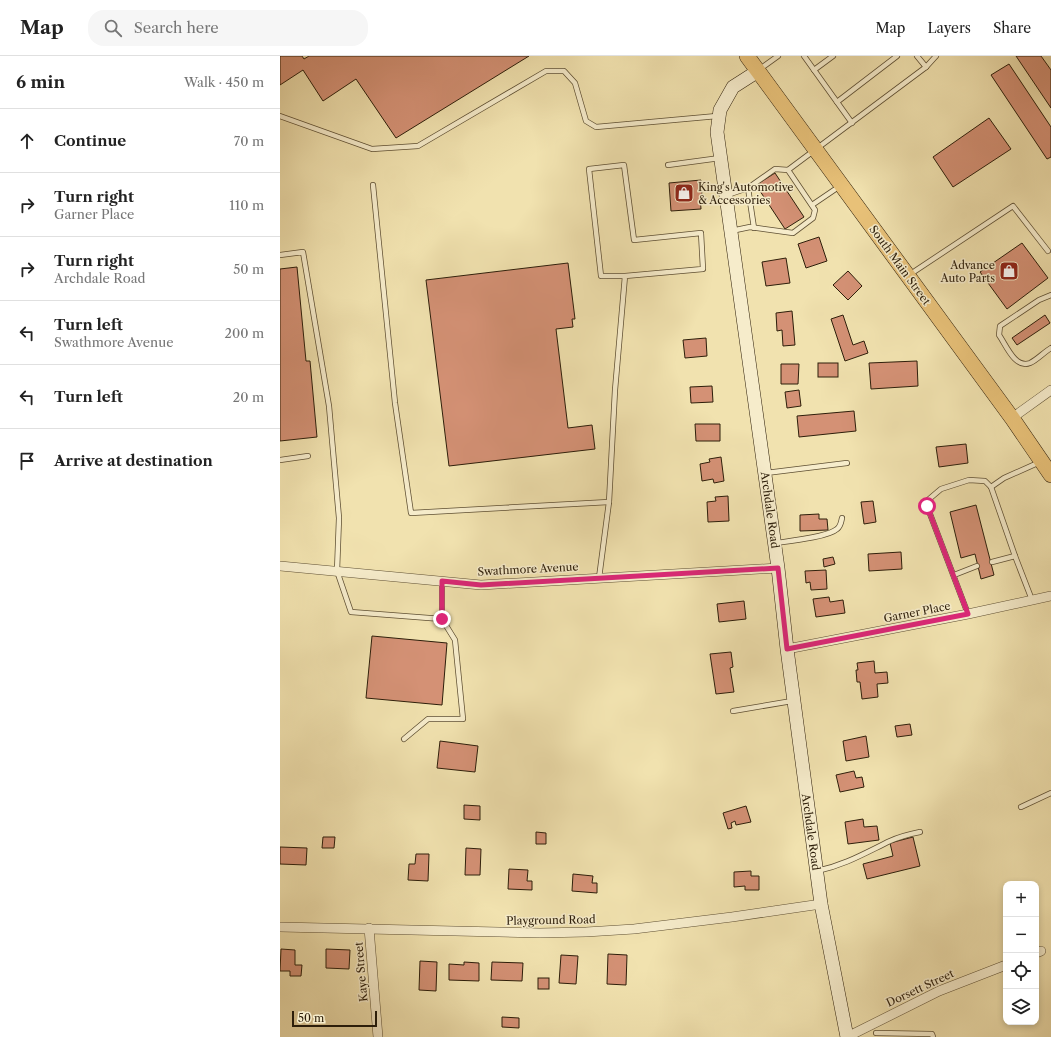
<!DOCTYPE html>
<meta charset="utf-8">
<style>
body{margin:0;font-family:"Libre Caslon Text",serif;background:#f6f6f6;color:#222}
.controls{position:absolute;right:12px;bottom:12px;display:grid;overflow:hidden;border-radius:8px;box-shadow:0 2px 6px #0003}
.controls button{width:36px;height:36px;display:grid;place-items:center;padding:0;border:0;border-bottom:1px solid #e0e0e0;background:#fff;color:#222;font:20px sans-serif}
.scale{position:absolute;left:12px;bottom:10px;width:85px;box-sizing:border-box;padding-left:4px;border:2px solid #2d1e0a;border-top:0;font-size:11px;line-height:14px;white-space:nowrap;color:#2d1e0a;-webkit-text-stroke:3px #f6eccb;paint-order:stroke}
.stop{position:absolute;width:12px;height:12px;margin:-9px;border:3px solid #db2777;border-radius:50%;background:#fff}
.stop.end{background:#db2777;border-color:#fff;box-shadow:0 1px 4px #0008}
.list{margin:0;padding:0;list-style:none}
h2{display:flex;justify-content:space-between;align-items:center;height:52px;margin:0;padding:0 16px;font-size:17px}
h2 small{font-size:13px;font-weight:400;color:#767676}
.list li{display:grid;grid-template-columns:26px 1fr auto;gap:12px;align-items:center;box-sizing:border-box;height:64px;padding:0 16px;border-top:1px solid #e0e0e0}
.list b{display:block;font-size:15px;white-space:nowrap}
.list p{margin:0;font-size:13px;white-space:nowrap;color:#767676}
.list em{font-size:13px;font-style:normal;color:#767676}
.icon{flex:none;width:22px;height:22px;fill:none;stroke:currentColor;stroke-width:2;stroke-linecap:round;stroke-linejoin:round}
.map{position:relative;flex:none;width:771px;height:981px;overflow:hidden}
header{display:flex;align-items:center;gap:24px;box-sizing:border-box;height:56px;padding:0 20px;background:#fff;border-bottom:1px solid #e0e0e0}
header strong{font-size:19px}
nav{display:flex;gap:22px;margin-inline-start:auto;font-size:14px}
.search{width:280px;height:36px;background:#f6f6f6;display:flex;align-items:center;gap:10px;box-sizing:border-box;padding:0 14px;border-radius:16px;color:#767676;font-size:15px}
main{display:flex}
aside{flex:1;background:#fff}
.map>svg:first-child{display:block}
.building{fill:#d49175;stroke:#2d1e0a}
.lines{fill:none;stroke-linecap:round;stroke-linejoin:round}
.lane-casing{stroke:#5e4f33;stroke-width:6}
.street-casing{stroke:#5e4f33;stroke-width:10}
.secondary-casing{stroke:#2d1e0a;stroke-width:14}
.primary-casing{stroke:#2d1e0a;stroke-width:16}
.lane{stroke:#f6eccb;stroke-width:4.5}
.street{stroke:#f6eccb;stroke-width:9}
.secondary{stroke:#f6eccb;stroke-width:13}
.primary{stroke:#e8c178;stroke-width:15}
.route{stroke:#db2777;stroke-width:5}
.labels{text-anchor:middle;stroke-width:3;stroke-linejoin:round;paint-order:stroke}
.poi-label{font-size:11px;fill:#2d1e0a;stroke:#f6eccb;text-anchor:start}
.street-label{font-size:11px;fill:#2d1e0a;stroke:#f6eccb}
</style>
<header>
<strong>Map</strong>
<div class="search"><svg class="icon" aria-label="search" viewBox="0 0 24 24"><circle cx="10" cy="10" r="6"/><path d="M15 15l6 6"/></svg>Search here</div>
<nav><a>Map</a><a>Layers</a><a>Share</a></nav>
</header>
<main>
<aside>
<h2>6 min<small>Walk · 450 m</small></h2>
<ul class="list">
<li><svg class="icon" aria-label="ahead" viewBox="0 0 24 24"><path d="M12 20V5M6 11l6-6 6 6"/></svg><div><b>Continue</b></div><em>70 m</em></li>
<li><svg class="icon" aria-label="right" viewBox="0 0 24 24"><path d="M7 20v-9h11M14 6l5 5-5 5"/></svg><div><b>Turn right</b><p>Garner Place</p></div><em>110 m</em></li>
<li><svg class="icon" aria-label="right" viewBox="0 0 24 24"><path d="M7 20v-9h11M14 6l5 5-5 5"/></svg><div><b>Turn right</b><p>Archdale Road</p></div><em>50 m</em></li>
<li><svg class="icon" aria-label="left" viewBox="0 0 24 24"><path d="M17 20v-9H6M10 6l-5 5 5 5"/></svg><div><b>Turn left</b><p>Swathmore Avenue</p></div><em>200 m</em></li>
<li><svg class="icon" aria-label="left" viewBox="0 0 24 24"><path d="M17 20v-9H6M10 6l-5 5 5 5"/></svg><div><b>Turn left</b></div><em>20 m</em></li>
<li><svg class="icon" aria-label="arrive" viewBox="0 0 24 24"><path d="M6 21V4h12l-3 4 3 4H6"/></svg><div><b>Arrive at destination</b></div></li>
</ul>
</aside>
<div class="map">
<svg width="771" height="981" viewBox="0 0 771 981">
<rect width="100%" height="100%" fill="#f1e2af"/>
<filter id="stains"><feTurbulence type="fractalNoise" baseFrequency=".005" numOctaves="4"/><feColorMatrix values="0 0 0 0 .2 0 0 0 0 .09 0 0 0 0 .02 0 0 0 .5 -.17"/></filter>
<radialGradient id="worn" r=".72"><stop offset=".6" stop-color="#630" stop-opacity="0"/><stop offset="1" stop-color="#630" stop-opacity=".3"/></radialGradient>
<g class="building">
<polygon points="0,0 22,0 24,3 29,0 249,0 116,82 76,23 43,45 23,14 0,29"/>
<polygon points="736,0 761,0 771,14 771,52"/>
<polygon points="729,8 771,71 771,101 767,103 711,19"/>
<polygon points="709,62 731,93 673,131 653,101"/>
<polygon points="495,117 524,161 505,173 476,129"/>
<polygon points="421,124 422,140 420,140 421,153 391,155 389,127"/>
<polygon points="539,181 547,205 526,212 518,188"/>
<polygon points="742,187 768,222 727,253 700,216"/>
<polygon points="506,202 510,227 486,230 482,206"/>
<polygon points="288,207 295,263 292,263 293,271 276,273 288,372 312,369 315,393 169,410 146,224"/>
<polygon points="17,211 26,305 30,305 37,381 0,385 0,213"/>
<polygon points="568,215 582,230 568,244 553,229"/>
<polygon points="512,255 515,289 503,290 502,274 497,275 496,257"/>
<polygon points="563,259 573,289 584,285 588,297 565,305 551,263"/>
<polygon points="765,259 770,267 737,289 732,282"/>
<polygon points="426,282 427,300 405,302 403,284"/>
<polygon points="637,305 638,330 591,333 589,307"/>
<rect x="538" y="307" width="20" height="14"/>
<polygon points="501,308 519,308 518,328 501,328"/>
<polygon points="432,330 433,346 411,347 410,331"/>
<polygon points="519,334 521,350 507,352 505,336"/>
<polygon points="574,355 576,375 519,381 517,360"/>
<polygon points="415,368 440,368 440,385 416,385"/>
<polygon points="686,388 688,407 659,411 656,391"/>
<polygon points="441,401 444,425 434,427 433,423 422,425 420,408 430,406 429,403"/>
<polygon points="448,440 449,465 428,466 427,446 436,445 435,441"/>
<polygon points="593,445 596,466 584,468 581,446"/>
<polygon points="696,449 714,519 701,523 695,498 681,502 670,456"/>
<polygon points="539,458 539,463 547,463 548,474 520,475 520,459"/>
<polygon points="621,496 622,513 589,515 588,498"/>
<polygon points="553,501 555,508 544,511 543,503"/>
<polygon points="546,514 547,533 531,534 530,526 526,527 525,515"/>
<polygon points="549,541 550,546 563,544 565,557 536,561 533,543"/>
<polygon points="464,545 466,563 439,566 437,548"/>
<polygon points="92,580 167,587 162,649 86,642"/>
<polygon points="451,596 453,611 450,612 454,636 436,638 430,598"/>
<polygon points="594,605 595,617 607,616 608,627 597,628 598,641 582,643 580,626 577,626 576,614 578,614 577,607"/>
<polygon points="630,668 632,679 617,681 615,670"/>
<polygon points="586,680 589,701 566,705 563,685"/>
<polygon points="160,685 198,690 195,716 157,712"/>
<polygon points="574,715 576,722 582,721 584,731 560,736 556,719"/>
<polygon points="184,749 200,750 200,764 184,763"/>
<polygon points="466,750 471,766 456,769 455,765 451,767 452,772 448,773 443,757"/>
<polygon points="583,763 584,771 597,770 599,784 568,788 565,766"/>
<polygon points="256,776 266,777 266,788 256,788"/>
<polygon points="43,781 55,781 54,792 42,792"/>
<polygon points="633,781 640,810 587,823 583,808 613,800 610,787"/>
<polygon points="0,791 27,792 26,809 0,808"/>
<polygon points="186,792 201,793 200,819 185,819"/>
<polygon points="136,798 149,798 148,825 128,824 129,808 135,808"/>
<polygon points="229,813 248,814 247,825 252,825 252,834 228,833"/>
<polygon points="471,815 471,820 479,820 479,834 465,834 465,830 454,831 454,816"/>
<polygon points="293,818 313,820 312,827 317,827 317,837 292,835"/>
<polygon points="1,893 15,894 15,909 22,909 21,920 10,920 10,915 0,915"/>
<polygon points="46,893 70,894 69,913 46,912"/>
<polygon points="328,898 347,899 346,929 327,928"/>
<polygon points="281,899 298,900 296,928 279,927"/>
<polygon points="140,905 157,906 156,935 139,934"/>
<polygon points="184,906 199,907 199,925 169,924 169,908 184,909"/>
<polygon points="212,906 243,907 242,925 211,924"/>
<rect x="258" y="922" width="11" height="11"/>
<polygon points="222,961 239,962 239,972 222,971"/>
</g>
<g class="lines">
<g class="lane-casing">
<g id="lane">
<polyline points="524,0 572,67"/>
<polyline points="646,11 656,0"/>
<polyline points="480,13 498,0"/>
<polyline points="534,14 553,0"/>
<polyline points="557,46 617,0"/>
<polyline points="0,60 92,93 138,90 266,15 284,15 295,27 306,65 316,71 437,60"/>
<polyline points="388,109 440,102"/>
<polyline points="508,114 646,11 637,0"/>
<polyline points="93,129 115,347 131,457 329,446"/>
<polyline points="468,132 474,172"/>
<polyline points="447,139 468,132 495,113 508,114 535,154 533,162 513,177 470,171 451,175"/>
<polyline points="532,149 560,130"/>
<polyline points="0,199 23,196 49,350 59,462 57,515 71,556 162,563"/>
<polyline points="629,219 733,150 768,195"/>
<path d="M 771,239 L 759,244 L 720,270 L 719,279 C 726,289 735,313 750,307 C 757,304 764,296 771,292"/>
<polyline points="0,404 28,400"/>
<polyline points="486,417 567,407"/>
<polyline points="711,431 724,422 760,406"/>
<path d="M 496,487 C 510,485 548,481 557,473 C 561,470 561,466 562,462"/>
<polyline points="712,506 735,500"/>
<polyline points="674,519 697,510"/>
<polyline points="319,522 329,446 335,334 345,220 423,213 421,177 354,184 344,109 309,113 321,220 345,220"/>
<polyline points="688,558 647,450 648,444 661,433 689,424 705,425 711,431 735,500 752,544"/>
<polyline points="453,655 512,645"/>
<polyline points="124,683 148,663 183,663 175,584 162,563 162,525"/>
<polyline points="741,751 771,737"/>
<path d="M 537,815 C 565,809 585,797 610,785 C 619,781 630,778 640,776"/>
<polyline points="596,977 652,978 653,981"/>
</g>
</g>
<g class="street-casing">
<g id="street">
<polyline points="732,362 771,334"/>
<polyline points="0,510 201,529 498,512"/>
<polyline points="507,593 688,558 771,540"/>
<polyline points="0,871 260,877 306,876 354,873 452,861 541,848"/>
<polyline points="89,872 98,981"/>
<polyline points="756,897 761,895"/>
<polyline points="567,981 659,935 726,909"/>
</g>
</g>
<g class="secondary-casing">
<polyline id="secondary" points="478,15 453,31 440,54 437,76 498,512 507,593 541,848 567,981"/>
</g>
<g class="primary-casing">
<polyline id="primary" points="467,0 732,362 771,419"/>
</g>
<use href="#lane" class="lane"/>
<use href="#street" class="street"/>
<use href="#secondary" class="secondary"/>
<use href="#primary" class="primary"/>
</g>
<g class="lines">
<polyline class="route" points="162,563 162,525 201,529 498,512 507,593 688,558 647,450"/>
</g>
<defs>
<g id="shop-square" transform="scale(1)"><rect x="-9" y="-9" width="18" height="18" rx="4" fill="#8f2418" stroke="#f6eccb"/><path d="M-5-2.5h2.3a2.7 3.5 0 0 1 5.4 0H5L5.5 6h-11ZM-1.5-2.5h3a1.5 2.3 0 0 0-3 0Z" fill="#fff"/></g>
</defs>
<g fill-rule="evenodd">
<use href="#shop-square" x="404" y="137"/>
<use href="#shop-square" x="729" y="215"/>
</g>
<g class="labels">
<g class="poi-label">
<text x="418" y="135">King's Automotive<tspan x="418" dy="13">&amp; Accessories</tspan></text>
<text x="715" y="213" text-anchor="end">Advance<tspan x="715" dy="13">Auto Parts</tspan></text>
</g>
<g class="street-label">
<text transform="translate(620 209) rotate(54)" y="4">South Main Street</text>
<text transform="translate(490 454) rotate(82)" y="4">Archdale Road</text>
<text transform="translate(248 513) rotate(-3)" y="4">Swathmore Avenue</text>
<text transform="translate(637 556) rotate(-11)" y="4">Garner Place</text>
<text transform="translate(531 776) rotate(82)" y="4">Archdale Road</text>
<text transform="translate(271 864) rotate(-1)" y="4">Playground Road</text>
<text transform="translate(81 916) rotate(-95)" y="4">Kaye Street</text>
<text transform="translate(640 932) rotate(-25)" y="4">Dorsett Street</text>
</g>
</g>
<rect width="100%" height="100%" filter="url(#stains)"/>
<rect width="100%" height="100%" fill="url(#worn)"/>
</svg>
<div class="controls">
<button>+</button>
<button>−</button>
<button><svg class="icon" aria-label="locate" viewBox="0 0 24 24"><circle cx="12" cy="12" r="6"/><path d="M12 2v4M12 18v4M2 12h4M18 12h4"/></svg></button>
<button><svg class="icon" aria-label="layers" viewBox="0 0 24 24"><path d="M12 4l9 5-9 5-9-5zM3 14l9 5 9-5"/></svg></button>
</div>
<div class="scale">50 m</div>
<div class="stop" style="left:647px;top:450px"></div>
<div class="stop end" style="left:162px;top:563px"></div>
</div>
</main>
